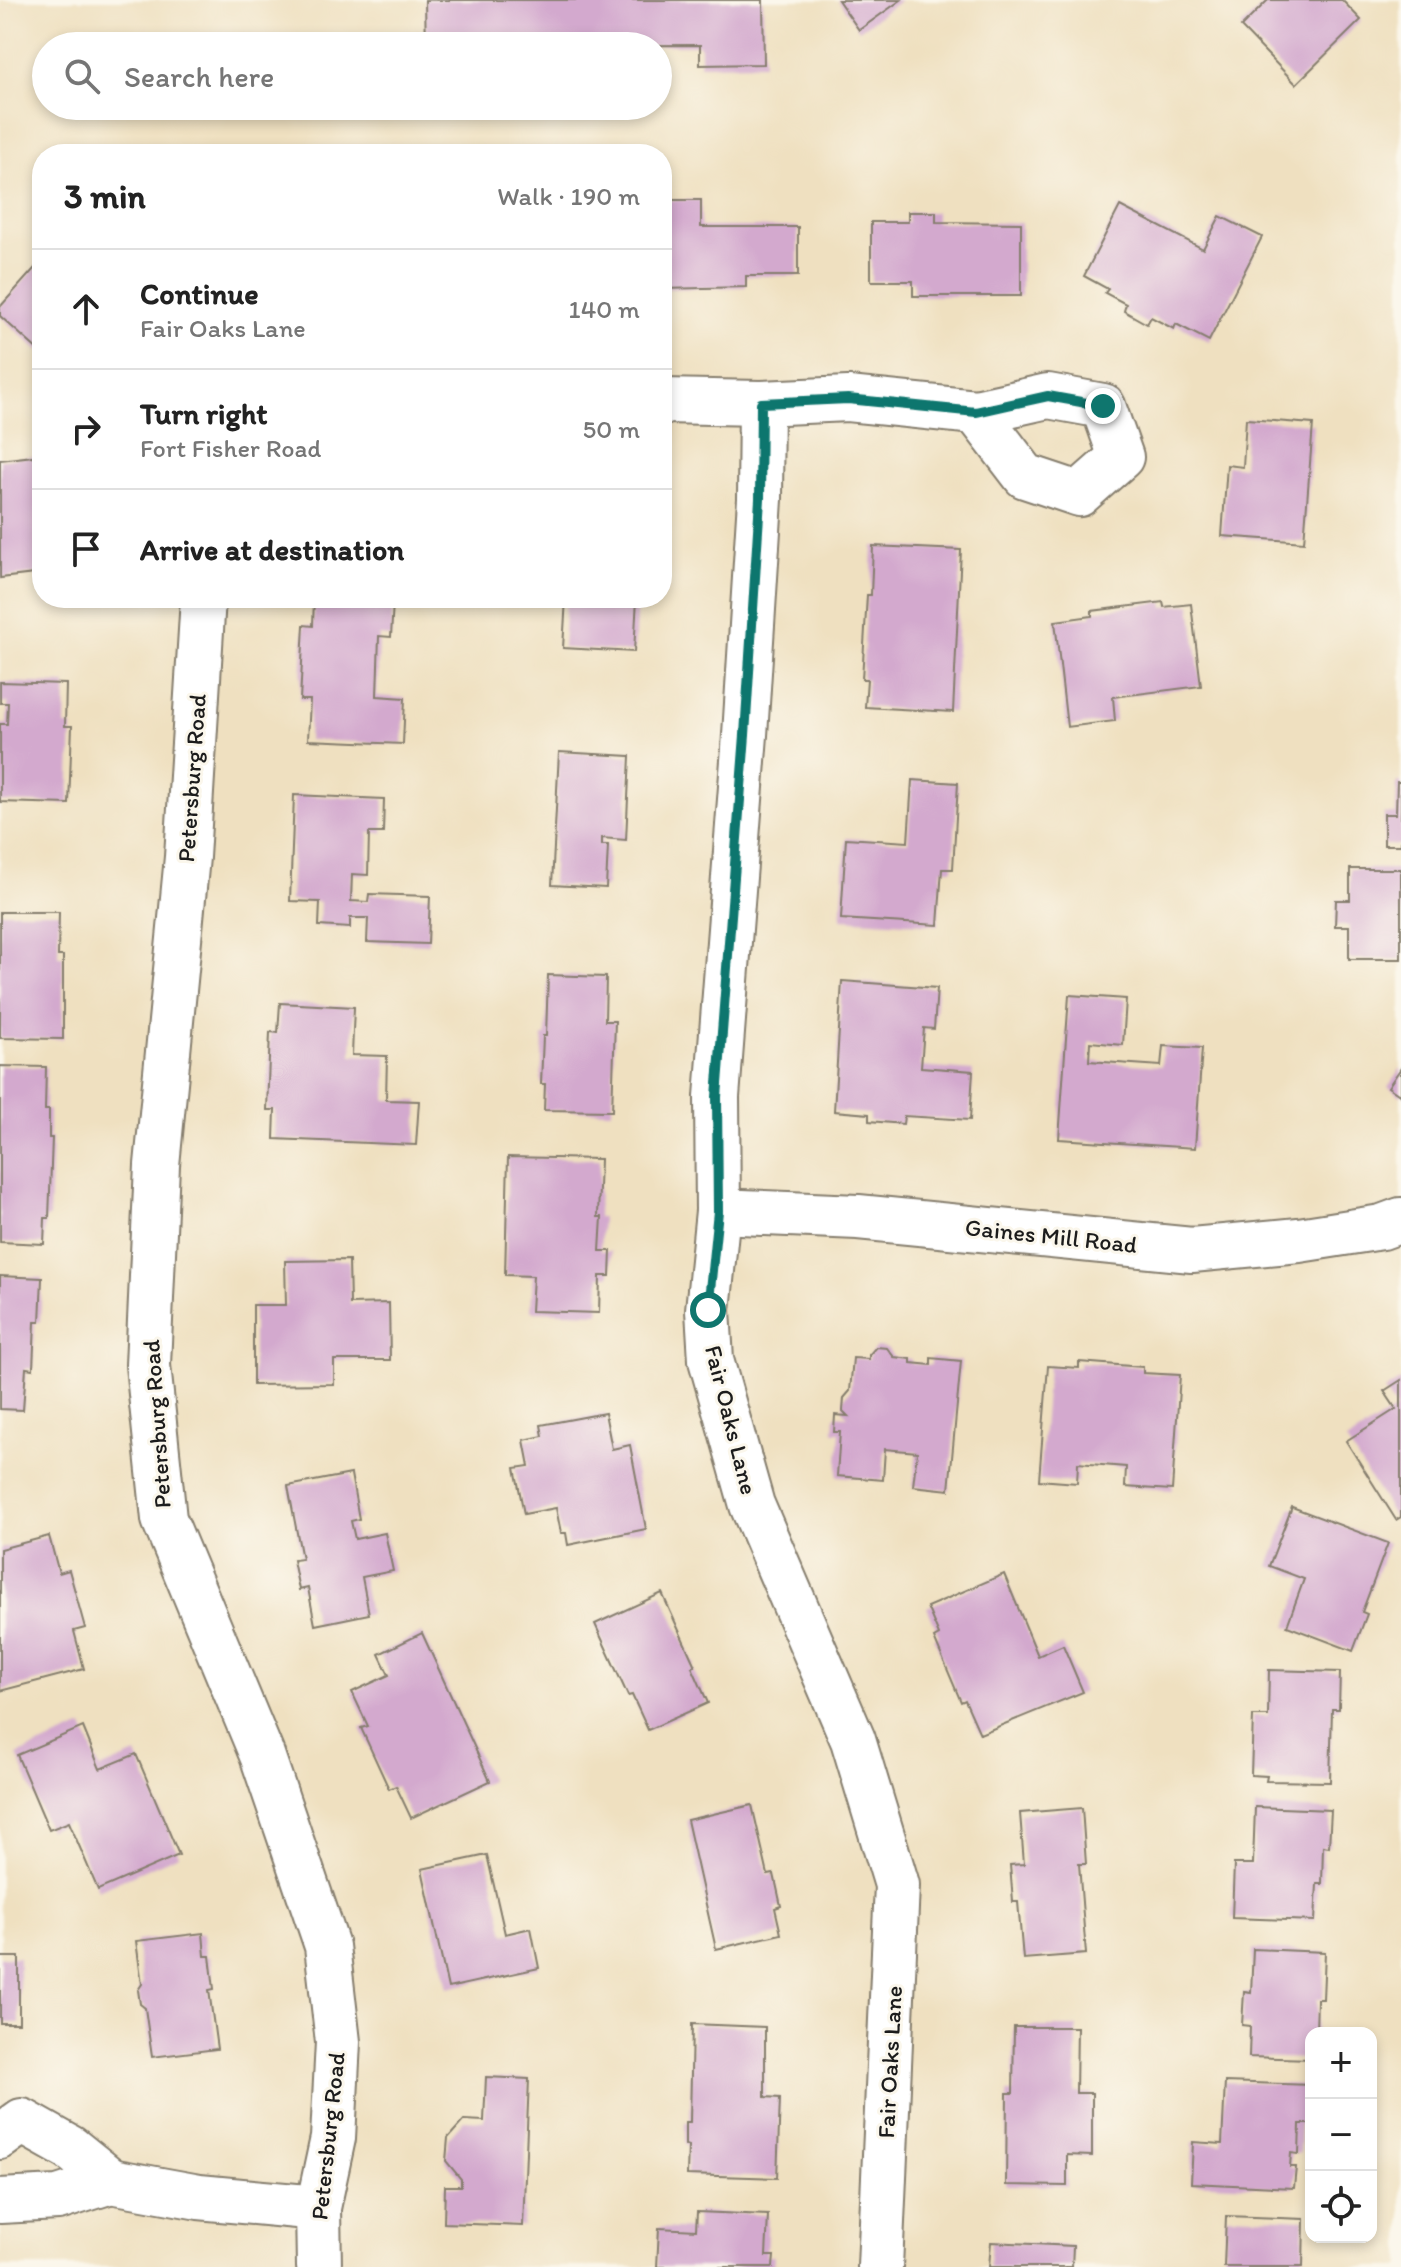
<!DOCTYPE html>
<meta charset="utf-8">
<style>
body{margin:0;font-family:Itim,sans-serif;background:#f2f2f2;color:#222}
.controls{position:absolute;right:24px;bottom:24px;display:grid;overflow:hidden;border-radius:16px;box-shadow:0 4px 12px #0003}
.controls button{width:72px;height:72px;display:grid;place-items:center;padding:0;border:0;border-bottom:2px solid #e0e0e0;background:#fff;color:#222;font:40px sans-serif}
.stop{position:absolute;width:24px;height:24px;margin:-18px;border:6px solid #0f766e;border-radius:50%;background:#fff}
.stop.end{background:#0f766e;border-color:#fff;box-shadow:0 2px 8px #0008}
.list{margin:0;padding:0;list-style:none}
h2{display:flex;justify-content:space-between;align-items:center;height:104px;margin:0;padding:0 32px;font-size:34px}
h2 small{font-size:26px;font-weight:400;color:#767676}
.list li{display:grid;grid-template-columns:52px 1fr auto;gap:24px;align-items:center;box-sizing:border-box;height:120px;padding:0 32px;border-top:2px solid #e0e0e0}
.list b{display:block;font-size:30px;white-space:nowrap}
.list p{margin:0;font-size:26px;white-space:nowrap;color:#767676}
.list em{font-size:26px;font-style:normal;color:#767676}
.icon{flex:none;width:44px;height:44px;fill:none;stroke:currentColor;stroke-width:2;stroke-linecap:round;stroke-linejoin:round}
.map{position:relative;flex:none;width:1401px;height:2267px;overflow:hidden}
.search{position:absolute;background:#fff;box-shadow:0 4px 12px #0003;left:32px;top:32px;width:640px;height:88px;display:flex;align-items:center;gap:20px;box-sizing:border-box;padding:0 28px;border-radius:44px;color:#767676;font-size:30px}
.panel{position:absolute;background:#fff;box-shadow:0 4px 12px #0003;left:32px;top:144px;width:640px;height:464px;border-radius:32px}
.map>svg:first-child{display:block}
.building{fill:#d3a9ce}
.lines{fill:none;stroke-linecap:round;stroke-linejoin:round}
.minor-casing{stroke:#867e6e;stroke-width:48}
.minor{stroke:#fff;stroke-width:44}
.route{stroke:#0f766e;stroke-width:10}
.labels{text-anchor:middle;stroke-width:6;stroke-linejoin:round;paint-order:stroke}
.street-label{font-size:24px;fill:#1c1c1c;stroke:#fbf7ec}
</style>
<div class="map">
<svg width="1401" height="2267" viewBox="0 0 1401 2267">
<rect width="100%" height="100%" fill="#fbf7ec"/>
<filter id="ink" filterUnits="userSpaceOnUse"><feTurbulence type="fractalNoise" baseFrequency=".0125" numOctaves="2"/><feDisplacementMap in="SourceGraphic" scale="16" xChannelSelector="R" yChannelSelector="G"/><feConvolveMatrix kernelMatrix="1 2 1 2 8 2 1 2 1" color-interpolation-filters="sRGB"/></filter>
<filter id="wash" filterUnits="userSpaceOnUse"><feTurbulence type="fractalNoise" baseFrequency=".006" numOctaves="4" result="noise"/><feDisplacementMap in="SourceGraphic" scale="32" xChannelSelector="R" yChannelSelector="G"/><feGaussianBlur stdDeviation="1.8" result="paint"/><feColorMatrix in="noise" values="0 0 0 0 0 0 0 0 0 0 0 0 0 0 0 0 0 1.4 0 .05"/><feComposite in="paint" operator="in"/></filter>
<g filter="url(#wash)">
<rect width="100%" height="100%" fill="#efe0c0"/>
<g id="blocks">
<g class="building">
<polygon points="425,0 763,0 764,64 700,65 700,45 426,46"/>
<polygon points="838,0 901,0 859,30"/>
<polygon points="1268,0 1342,0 1361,20 1296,84 1241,27"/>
<polygon points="662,200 701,200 701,227 798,227 798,276 746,276 746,287 662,289"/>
<polygon points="1120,206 1203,249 1220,216 1262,237 1209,341 1176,324 1174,329 1151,317 1147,324 1124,311 1126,304 1105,293 1108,289 1084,276"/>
<polygon points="908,212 936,212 936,222 1021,223 1021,296 913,296 913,281 871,281 871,222 908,222"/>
<polygon points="42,260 42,347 39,351 0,316 0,307"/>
<polygon points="1246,419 1313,424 1304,542 1222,536 1227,465 1243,467"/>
<polygon points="42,455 42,573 0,578 0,460"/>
<polygon points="873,546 961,550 953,712 865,707 867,679 862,679 867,595 871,595"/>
<polygon points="314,598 381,598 381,601 393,602 391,637 379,636 377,696 405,698 403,744 308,740 310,700 300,700 304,625 313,626"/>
<polygon points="566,598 637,598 634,652 563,648"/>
<polygon points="1163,602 1164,607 1191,604 1201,686 1113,697 1115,721 1067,727 1055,621 1092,616 1092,611"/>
<polygon points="0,682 66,684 65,726 72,726 69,804 0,802 0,724 7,724 8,703 0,703"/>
<polygon points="559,752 630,756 626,840 602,838 602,845 608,845 606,888 552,885"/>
<polygon points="912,780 958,783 953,869 942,869 938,925 841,919 846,838 908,842"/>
<polygon points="1397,782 1401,782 1401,845 1384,845 1384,814 1396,814"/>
<polygon points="294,795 384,799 383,833 369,833 368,875 352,874 351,901 368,902 369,894 430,896 428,944 367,942 368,918 350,918 350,928 319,926 320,902 290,901"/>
<polygon points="1350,869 1401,869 1401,959 1349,959 1349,926 1335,926 1336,900 1350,900"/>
<polygon points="0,912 59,912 58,956 63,956 63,1039 0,1038"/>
<polygon points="548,975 606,977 605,1021 615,1021 612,1111 544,1110 545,1084 541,1084 543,1036 546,1036"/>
<polygon points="842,981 937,988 934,1029 924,1028 921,1067 973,1071 970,1120 904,1116 903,1124 869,1121 869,1114 834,1111"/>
<polygon points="1069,995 1126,999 1123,1045 1090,1042 1089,1061 1161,1066 1163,1046 1202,1048 1195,1148 1059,1139"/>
<polygon points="280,1003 354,1007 352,1055 387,1056 386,1100 419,1101 416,1145 274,1139 275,1110 267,1110 270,1032 278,1033"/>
<polygon points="0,1066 46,1067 45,1110 49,1110 49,1138 52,1138 49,1218 45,1218 44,1244 0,1242"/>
<polygon points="1401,1068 1401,1096 1388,1087"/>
<polygon points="508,1157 600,1159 598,1217 602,1217 600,1251 611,1251 610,1276 600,1276 599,1313 531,1311 533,1276 505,1275"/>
<polygon points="349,1260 350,1304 389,1303 390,1360 334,1360 334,1384 253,1385 253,1305 286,1305 285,1261"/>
<polygon points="0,1276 42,1278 40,1322 35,1322 33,1369 26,1368 23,1410 0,1409"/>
<polygon points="876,1347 887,1348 894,1357 911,1359 911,1363 931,1365 931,1358 961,1361 949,1490 913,1486 917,1452 885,1449 883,1480 837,1476 840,1432 834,1432 835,1415 848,1416 843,1411 844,1398 850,1391 853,1358 869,1359 869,1355"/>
<polygon points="1079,1362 1143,1367 1143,1373 1180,1375 1172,1490 1125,1487 1126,1467 1078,1463 1077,1483 1039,1480 1048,1366 1079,1368"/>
<polygon points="1401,1380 1401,1517 1396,1520 1346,1441 1396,1409 1384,1391"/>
<polygon points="605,1413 612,1449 630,1445 646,1529 568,1545 566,1533 561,1533 556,1508 524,1514 515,1468 529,1466 524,1440 543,1436 541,1425"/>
<polygon points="351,1474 359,1519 351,1521 355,1539 385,1533 393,1571 362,1577 369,1614 315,1625 308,1588 299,1590 293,1560 302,1559 288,1486"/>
<polygon points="1292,1507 1388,1543 1362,1612 1367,1614 1353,1651 1287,1626 1304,1579 1269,1566"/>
<polygon points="49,1536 59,1573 69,1570 85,1628 74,1631 84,1669 0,1691 0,1549"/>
<polygon points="1004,1574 1038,1656 1063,1645 1083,1692 980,1734 965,1700 961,1702 934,1638 939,1635 927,1607"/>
<polygon points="662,1593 695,1666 692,1667 708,1703 648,1730 632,1695 628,1696 595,1624"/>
<polygon points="422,1633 490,1781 411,1818 396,1786 389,1789 361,1728 368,1726 352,1692 389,1675 379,1654"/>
<polygon points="1269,1670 1340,1672 1339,1709 1332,1709 1330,1782 1266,1781 1267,1776 1251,1775 1253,1716 1268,1716"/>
<polygon points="83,1727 100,1769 136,1754 179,1855 98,1890 69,1822 49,1830 17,1755"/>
<polygon points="752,1805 768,1875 774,1874 781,1906 775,1908 781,1934 716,1949 687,1820"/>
<polygon points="1255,1807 1331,1810 1329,1847 1323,1846 1322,1884 1317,1884 1315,1921 1232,1918 1234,1864 1253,1864"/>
<polygon points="1082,1808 1086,1864 1079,1864 1086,1954 1023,1959 1018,1902 1013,1902 1010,1865 1024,1864 1020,1813"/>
<polygon points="487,1855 505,1934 531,1928 539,1968 448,1988 422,1869"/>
<polygon points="203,1933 205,1956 210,1956 214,1989 209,1990 217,2049 152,2057 145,2008 140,2004 138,1990 142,1984 136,1941"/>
<polygon points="1253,1949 1325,1952 1323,1999 1317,1999 1316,2033 1311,2033 1311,2059 1249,2057 1250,2026 1242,2025 1244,1992 1251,1993"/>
<rect x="0" y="1957" width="19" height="66"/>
<polygon points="692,2024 765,2027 765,2097 780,2098 777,2178 687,2175 688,2146 685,2145 685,2122 690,2122"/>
<polygon points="1014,2027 1077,2027 1076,2093 1092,2093 1092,2156 1067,2155 1067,2186 1006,2185 1007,2093 1013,2093"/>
<polygon points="486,2077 529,2079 523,2226 444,2223 445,2186 461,2186 461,2179 446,2161 448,2138 464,2120 484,2121"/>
<polygon points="1225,2082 1311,2085 1311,2124 1300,2124 1299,2154 1291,2153 1290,2167 1296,2167 1294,2188 1191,2183 1193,2142 1222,2144"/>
<polygon points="697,2212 768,2215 766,2256 774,2256 773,2267 657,2267 659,2228 696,2230"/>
<polygon points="1226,2216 1304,2219 1303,2267 1224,2267"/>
<polygon points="991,2242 1073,2246 1072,2267 989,2267"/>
</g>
</g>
</g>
<g filter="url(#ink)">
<use href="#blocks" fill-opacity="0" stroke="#867e6e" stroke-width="2"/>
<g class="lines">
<g class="minor-casing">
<g id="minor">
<polygon points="1048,396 1103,406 1121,457 1079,494 1025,476 976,412"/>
<polyline points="662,401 761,403 848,399 976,412"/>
<polyline points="761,403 760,499 745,735 717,1097 718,1211 708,1310 711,1360 752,1505 853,1740 897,1885 880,2267"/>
<polyline points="203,598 187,857 157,1165 148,1365 164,1519 262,1755 327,1946 338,2042 333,2138 318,2208 319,2267"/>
<polyline points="718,1211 858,1217 1192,1250 1299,1240 1382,1227 1401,1220"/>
<polyline points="0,2137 22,2121 70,2148 111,2181 58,2198 0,2201"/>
<polyline points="111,2181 199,2197 318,2208"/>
</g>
</g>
<use href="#minor" class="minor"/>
</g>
</g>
<g class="lines" filter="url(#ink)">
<polyline class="route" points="708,1310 718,1211 717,1097 745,735 760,499 761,403 848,399 976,412 1048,396 1103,406"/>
</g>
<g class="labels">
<g class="street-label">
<text transform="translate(192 778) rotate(-86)" y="8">Petersburg Road</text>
<text transform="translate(1051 1236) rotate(6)" y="8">Gaines Mill Road</text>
<text transform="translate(731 1420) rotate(76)" y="8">Fair Oaks Lane</text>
<text transform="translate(157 1424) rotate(-94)" y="8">Petersburg Road</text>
<text transform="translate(890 2062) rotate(-87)" y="8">Fair Oaks Lane</text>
<text transform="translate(328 2136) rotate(-84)" y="8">Petersburg Road</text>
</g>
</g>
</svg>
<div class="controls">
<button>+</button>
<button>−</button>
<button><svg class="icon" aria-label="locate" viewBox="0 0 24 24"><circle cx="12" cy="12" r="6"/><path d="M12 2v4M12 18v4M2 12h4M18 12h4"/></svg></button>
</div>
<div class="stop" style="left:708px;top:1310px"></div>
<div class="stop end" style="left:1103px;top:406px"></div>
<div class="search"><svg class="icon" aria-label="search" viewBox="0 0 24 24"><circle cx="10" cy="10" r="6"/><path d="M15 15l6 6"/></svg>Search here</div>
<section class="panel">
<h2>3 min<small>Walk · 190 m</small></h2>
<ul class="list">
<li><svg class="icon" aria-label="ahead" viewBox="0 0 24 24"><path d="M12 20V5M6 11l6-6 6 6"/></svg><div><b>Continue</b><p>Fair Oaks Lane</p></div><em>140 m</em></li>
<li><svg class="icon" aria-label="right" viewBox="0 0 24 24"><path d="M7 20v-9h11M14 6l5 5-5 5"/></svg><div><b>Turn right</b><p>Fort Fisher Road</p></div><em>50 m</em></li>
<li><svg class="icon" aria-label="arrive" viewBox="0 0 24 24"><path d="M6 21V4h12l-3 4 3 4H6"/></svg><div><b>Arrive at destination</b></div></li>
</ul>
</section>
</div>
